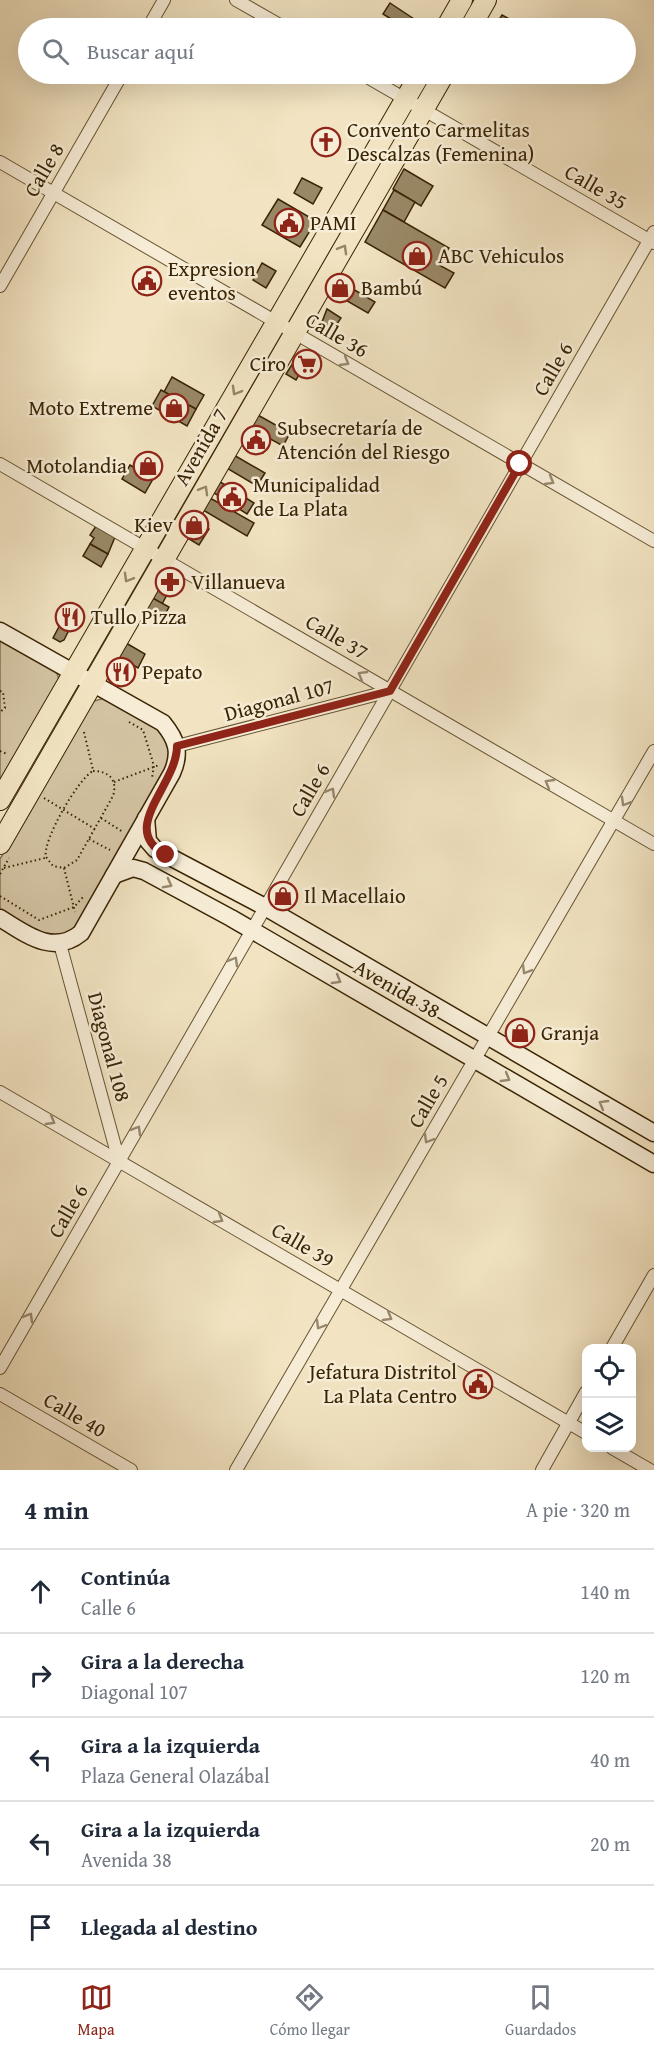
<!DOCTYPE html>
<html lang="es">
<meta charset="utf-8">
<style>
body{margin:0;font-family:"Gentium Book Plus",serif;background:#f2f2f3;color:#1f2937}
.controls{position:absolute;right:18px;bottom:18px;display:grid;overflow:hidden;border-radius:12px;box-shadow:0 6px 24px #0002}
.controls button{width:54px;height:54px;display:grid;place-items:center;padding:0;border:0;border-bottom:2px solid #e0e1e3;background:#fff;color:#1f2937;font:30px sans-serif}
.stop{position:absolute;width:18px;height:18px;margin:-14px;border:4px solid #8f2418;border-radius:50%;background:#fff}
.stop.end{background:#8f2418;border-color:#fff;box-shadow:0 2px 6px #0008}
.list{margin:0;padding:0;list-style:none}
h2{display:flex;justify-content:space-between;align-items:center;height:78px;margin:0;padding:0 24px;font-size:26px}
h2 small{font-size:20px;font-weight:400;color:#747a83}
.list li{display:grid;grid-template-columns:39px 1fr auto;gap:18px;align-items:center;box-sizing:border-box;height:84px;padding:0 24px;border-top:2px solid #e0e1e3}
.list b{display:block;font-size:22px;white-space:nowrap}
.list p{margin:0;font-size:20px;white-space:nowrap;color:#747a83}
.list em{font-size:20px;font-style:normal;color:#747a83}
.icon{flex:none;width:33px;height:33px;fill:none;stroke:currentColor;stroke-width:2;stroke-linecap:round;stroke-linejoin:round}
.map{position:relative;flex:none;width:654px;height:1470px;overflow:hidden}
.search{position:absolute;background:#fff;box-shadow:0 6px 24px #0002;left:18px;right:18px;top:18px;height:66px;display:flex;align-items:center;gap:15px;box-sizing:border-box;padding:0 21px;border-radius:33px;color:#747a83;font-size:22px}
.sheet{height:498px;background:#fff}
nav{display:flex;justify-content:space-around;align-items:center;box-sizing:border-box;height:84px;border-top:2px solid #e0e1e3;background:#fff;font-size:16px;color:#747a83}
nav a{display:grid;justify-items:center;gap:3px}
nav .on{color:#8f2418}
.map>svg:first-child{display:block}
.green{fill:#d3c3a2;stroke:#867452;stroke-width:1.5}
.building{fill:#986;stroke:#392403;stroke-width:1.5}
.lines{fill:none;stroke-linecap:round;stroke-linejoin:round}
.minor-casing{stroke:#675433;stroke-width:14}
.secondary-casing{stroke:#392403;stroke-width:19}
.primary-casing{stroke:#392403;stroke-width:22}
.path{stroke:#392403;stroke-width:2;stroke-dasharray:1.5 3;stroke-linecap:butt}
.minor{stroke:#f7edd7;stroke-width:12}
.secondary{stroke:#f7edd7;stroke-width:16}
.primary{stroke:#f2e4c2;stroke-width:20}
.oneway{stroke:#968462}
.oneway2{stroke:#98886d}
.route{stroke:#8f2418;stroke-width:8}
.labels{text-anchor:middle;stroke-width:5;stroke-linejoin:round;paint-order:stroke}
.poi-label{font-size:21px;fill:#392403;stroke:#f7edd7;text-anchor:start}
.street-label{font-size:21px;fill:#392403;stroke:#f7edd7}
</style>
<div class="map">
<svg width="654" height="1470" viewBox="0 0 654 1470">
<rect width="100%" height="100%" fill="#f2e4c2"/>
<filter id="stains"><feTurbulence type="fractalNoise" baseFrequency=".00333" numOctaves="4"/><feColorMatrix values="0 0 0 0 .2 0 0 0 0 .09 0 0 0 0 .02 0 0 0 .5 -.17"/></filter>
<radialGradient id="worn" r=".72"><stop offset=".6" stop-color="#630" stop-opacity="0"/><stop offset="1" stop-color="#630" stop-opacity=".3"/></radialGradient>
<g class="green">
<polygon points="0,635 55,666 60,684 0,787"/>
<path d="M 108,697 L 165,729 L 174,762 L 78,928 C 49,948 28,925 0,910 L 0,859 L 91,702 Z"/>
</g>
<g class="building">
<polygon points="390,3 420,23 417,28 405,28 383,14"/>
<polygon points="502,15 526,28 494,28"/>
<polygon points="404,169 433,186 421,206 393,189"/>
<polygon points="302,178 322,188 313,204 294,193"/>
<polygon points="394,190 415,202 404,222 383,210"/>
<polygon points="278,199 316,221 300,247 262,225"/>
<polygon points="383,210 449,248 439,265 454,273 445,288 365,242"/>
<polygon points="262,263 276,271 266,288 253,280"/>
<polygon points="341,282 375,302 368,313 335,294"/>
<polygon points="327,309 341,318 333,330 322,322"/>
<polygon points="302,355 320,365 315,375 293,363 296,357"/>
<polygon points="293,363 303,368 296,380 286,374"/>
<polygon points="172,377 204,395 196,409 164,392"/>
<polygon points="161,390 196,409 187,426 152,406"/>
<polygon points="256,414 290,433 283,446 249,427"/>
<polygon points="249,427 270,439 263,453 241,441"/>
<polygon points="143,454 161,465 153,479 134,468"/>
<polygon points="232,454 265,473 257,486 225,467"/>
<polygon points="130,465 153,479 145,493 122,479"/>
<polygon points="217,480 254,503 247,514 211,491"/>
<polygon points="210,498 254,523 247,536 203,510"/>
<polygon points="193,520 209,529 199,545 184,536"/>
<polygon points="96,526 115,537 108,554 90,544 94,538 90,535"/>
<polygon points="90,544 108,554 101,567 83,556"/>
<polygon points="166,571 184,581 181,587 174,583 169,591 156,584"/>
<polygon points="156,584 169,591 162,604 149,596"/>
<polygon points="149,596 169,607 162,620 142,609"/>
<polygon points="70,605 79,610 70,628 61,623"/>
<polygon points="61,623 70,628 64,640 60,642 53,638"/>
<polygon points="126,643 145,654 138,668 119,657"/>
</g>
<g class="lines">
<g class="minor-casing">
<g id="minor">
<polyline points="236,0 285,28"/>
<polyline points="148,28 164,0"/>
<polyline points="362,74 654,243"/>
<polyline points="0,162 654,541"/>
<polyline points="0,286 122,74"/>
<polyline points="0,464 654,844"/>
<polyline points="177,746 390,691"/>
<polyline points="60,944 119,1161"/>
<polyline points="0,1092 586,1433"/>
<polyline points="612,1348 654,1275"/>
<polyline points="0,1368 654,232"/>
<polyline points="0,1394 131,1470"/>
<polyline points="612,1448 650,1470"/>
<polyline points="236,1470 654,751"/>
<polyline points="542,1470 586,1392"/>
</g>
</g>
<g class="secondary-casing">
<g id="secondary">
<path d="M 0,631 L 163,723 C 177,740 181,753 172,773 L 81,933 C 53,956 26,934 0,918"/>
<polyline points="146,818 148,841 155,849 265,907 654,1133"/>
<polyline points="114,875 133,868 144,871 231,918 654,1164"/>
</g>
</g>
<g class="primary-casing">
<g id="primary">
<polyline points="446,28 462,0"/>
<polyline points="470,28 486,0"/>
<polyline points="0,800 420,74"/>
<polyline points="0,844 444,74"/>
</g>
</g>
<g class="path">
<polyline points="0,691 3,692 5,708 0,712"/>
<polyline points="129,722 143,730 154,766 152,778"/>
<polyline points="84,732 93,770"/>
<polyline points="0,751 7,754"/>
<path d="M 93,771 C 109,771 118,780 113,796 L 77,860 L 64,868 L 53,866 L 46,857 C 42,841 78,779 93,771 Z"/>
<polyline points="114,782 159,765"/>
<polyline points="44,798 95,829"/>
<polyline points="101,818 123,832"/>
<polyline points="89,839 110,850"/>
<polyline points="4,868 45,858"/>
<polyline points="64,868 75,912"/>
<polyline points="0,874 9,858"/>
<polyline points="0,896 39,920 74,907 83,897"/>
</g>
<use href="#minor" class="minor"/>
<use href="#secondary" class="secondary"/>
<use href="#primary" class="primary"/>
</g>
<defs><path id="oneway-chevron" d="M-2-3.5L2.5 0L-2 3.5" fill="none" stroke-width="1.6" stroke-linecap="round" stroke-linejoin="round" transform="scale(1.5)"/></defs>
<g class="oneway">
<use href="#oneway-chevron" transform="translate(343 249) rotate(-60)"/>
<use href="#oneway-chevron" transform="translate(236 391) rotate(120)"/>
<use href="#oneway-chevron" transform="translate(204 490) rotate(-60)"/>
<use href="#oneway-chevron" transform="translate(128 578) rotate(120)"/>
</g>
<g class="oneway2">
<use href="#oneway-chevron" transform="translate(345 362) rotate(30)"/>
<use href="#oneway-chevron" transform="translate(550 481) rotate(30)"/>
<use href="#oneway-chevron" transform="translate(362 675) rotate(-150)"/>
<use href="#oneway-chevron" transform="translate(549 783) rotate(-150)"/>
<use href="#oneway-chevron" transform="translate(331 792) rotate(-60)"/>
<use href="#oneway-chevron" transform="translate(625 802) rotate(120)"/>
<use href="#oneway-chevron" transform="translate(168 884) rotate(28)"/>
<use href="#oneway-chevron" transform="translate(234 961) rotate(-60)"/>
<use href="#oneway-chevron" transform="translate(526 970) rotate(120)"/>
<use href="#oneway-chevron" transform="translate(337 980) rotate(30)"/>
<use href="#oneway-chevron" transform="translate(506 1078) rotate(30)"/>
<use href="#oneway-chevron" transform="translate(603 1104) rotate(-150)"/>
<use href="#oneway-chevron" transform="translate(51 1121) rotate(30)"/>
<use href="#oneway-chevron" transform="translate(137 1130) rotate(-60)"/>
<use href="#oneway-chevron" transform="translate(428 1139) rotate(120)"/>
<use href="#oneway-chevron" transform="translate(219 1219) rotate(30)"/>
<use href="#oneway-chevron" transform="translate(29 1317) rotate(-60)"/>
<use href="#oneway-chevron" transform="translate(388 1317) rotate(30)"/>
<use href="#oneway-chevron" transform="translate(320 1325) rotate(120)"/>
</g>
<g class="lines">
<path class="route" d="M 166,855 C 117,829 177,786 177,746 L 390,691 L 520,464"/>
</g>
<defs>
<g id="church-ring" transform="scale(1.5)"><circle r="9.5" fill="#f7edd7" stroke="#8f2418" stroke-width="1.5"/><path d="M-1.2-6h2.4v3.5h3.3v2.4h-3.3V6h-2.4V-.1h-3.3v-2.4h3.3Z" fill="#8f2418"/></g>
<g id="civic-ring" transform="scale(1.5)"><circle r="9.5" fill="#f7edd7" stroke="#8f2418" stroke-width="1.5"/><path d="M-.6-6.5H3V-4.5H.6V-3L4-1V1h2V6H-6V1h2V-1L-.6-3ZM-1.2 2.5V6h2.4V2.5Z" fill="#8f2418"/></g>
<g id="shop-ring" transform="scale(1.5)"><circle r="9.5" fill="#f7edd7" stroke="#8f2418" stroke-width="1.5"/><path d="M-5-2.5h2.3a2.7 3.5 0 0 1 5.4 0H5L5.5 6h-11ZM-1.5-2.5h3a1.5 2.3 0 0 0-3 0Z" fill="#8f2418"/></g>
<g id="supermarket-ring" transform="scale(1.5)"><circle r="9.5" fill="#f7edd7" stroke="#8f2418" stroke-width="1.5"/><path d="M-6-5.5h2.5l.6 2H6L4.5 2H-2.5L-4.4-4H-6ZM-1.5 3.2a1.3 1.3 0 1 0 .1 0ZM3 3.2a1.3 1.3 0 1 0 .1 0Z" fill="#8f2418"/></g>
<g id="pharmacy-ring" transform="scale(1.5)"><circle r="9.5" fill="#f7edd7" stroke="#8f2418" stroke-width="1.5"/><path d="M-2-6h4v4h4v4h-4v4h-4v-4h-4v-4h4Z" fill="#8f2418"/></g>
<g id="restaurant-ring" transform="scale(1.5)"><circle r="9.5" fill="#f7edd7" stroke="#8f2418" stroke-width="1.5"/><path d="M-5-6h1v4h1v-4h1v4h1v-4h1v5L-1.5 .5V6h-2V.5L-5-1ZM5-6V6H3V1.5H1.5Q1.5-4 5-6Z" fill="#8f2418"/></g>
</defs>
<g fill-rule="evenodd">
<use href="#church-ring" x="326" y="142"/>
<use href="#civic-ring" x="289" y="223"/>
<use href="#shop-ring" x="417" y="256"/>
<use href="#civic-ring" x="147" y="281"/>
<use href="#shop-ring" x="340" y="288"/>
<use href="#supermarket-ring" x="307" y="364"/>
<use href="#shop-ring" x="174" y="408"/>
<use href="#civic-ring" x="256" y="440"/>
<use href="#shop-ring" x="148" y="466"/>
<use href="#civic-ring" x="232" y="497"/>
<use href="#shop-ring" x="194" y="525"/>
<use href="#pharmacy-ring" x="170" y="582"/>
<use href="#restaurant-ring" x="70" y="617"/>
<use href="#restaurant-ring" x="121" y="672"/>
<use href="#shop-ring" x="283" y="896"/>
<use href="#shop-ring" x="520" y="1033"/>
<use href="#civic-ring" x="478" y="1384"/>
</g>
<g class="labels">
<g class="poi-label">
<text x="347" y="137">Convento Carmelitas<tspan x="347" dy="24">Descalzas (Femenina)</tspan></text>
<text x="310" y="230">PAMI</text>
<text x="438" y="263">ABC Vehiculos</text>
<text x="168" y="276">Expresion<tspan x="168" dy="24">eventos</tspan></text>
<text x="361" y="295">Bambú</text>
<text x="286" y="371" text-anchor="end">Ciro</text>
<text x="153" y="415" text-anchor="end">Moto Extreme</text>
<text x="277" y="435">Subsecretaría de<tspan x="277" dy="24">Atención del Riesgo</tspan></text>
<text x="127" y="473" text-anchor="end">Motolandia</text>
<text x="253" y="492">Municipalidad<tspan x="253" dy="24">de La Plata</tspan></text>
<text x="173" y="532" text-anchor="end">Kiev</text>
<text x="191" y="589">Villanueva</text>
<text x="91" y="624">Tullo Pizza</text>
<text x="142" y="679">Pepato</text>
<text x="304" y="903">Il Macellaio</text>
<text x="541" y="1040">Granja</text>
<text x="457" y="1379" text-anchor="end">Jefatura Distritol<tspan x="457" dy="24">La Plata Centro</tspan></text>
</g>
<g class="street-label">
<text transform="translate(44 170) rotate(-60)" y="7">Calle 8</text>
<text transform="translate(596 187) rotate(30)" y="7">Calle 35</text>
<text transform="translate(337 335) rotate(30)" y="7">Calle 36</text>
<text transform="translate(553 369) rotate(-60)" y="7">Calle 6</text>
<text transform="translate(201 447) rotate(-60)" y="7">Avenida 7</text>
<text transform="translate(337 637) rotate(30)" y="7">Calle 37</text>
<text transform="translate(279 700) rotate(-15)" y="7">Diagonal 107</text>
<text transform="translate(310 790) rotate(-60)" y="7">Calle 6</text>
<text transform="translate(397 989) rotate(30)" y="7">Avenida 38</text>
<text transform="translate(109 1047) rotate(75)" y="7">Diagonal 108</text>
<text transform="translate(428 1101) rotate(-60)" y="7">Calle 5</text>
<text transform="translate(68 1211) rotate(-60)" y="7">Calle 6</text>
<text transform="translate(303 1245) rotate(30)" y="7">Calle 39</text>
<text transform="translate(75 1415) rotate(30)" y="7">Calle 40</text>
</g>
</g>
<rect width="100%" height="100%" filter="url(#stains)"/>
<rect width="100%" height="100%" fill="url(#worn)"/>
</svg>
<div class="controls">
<button><svg class="icon" aria-label="locate" viewBox="0 0 24 24"><circle cx="12" cy="12" r="6"/><path d="M12 2v4M12 18v4M2 12h4M18 12h4"/></svg></button>
<button><svg class="icon" aria-label="layers" viewBox="0 0 24 24"><path d="M12 4l9 5-9 5-9-5zM3 14l9 5 9-5"/></svg></button>
</div>
<div class="stop" style="left:520px;top:464px"></div>
<div class="stop end" style="left:166px;top:855px"></div>
<div class="search"><svg class="icon" aria-label="search" viewBox="0 0 24 24"><circle cx="10" cy="10" r="6"/><path d="M15 15l6 6"/></svg>Buscar aquí</div>
</div>
<section class="sheet">
<h2>4 min<small>A pie · 320 m</small></h2>
<ul class="list">
<li><svg class="icon" aria-label="ahead" viewBox="0 0 24 24"><path d="M12 20V5M6 11l6-6 6 6"/></svg><div><b>Continúa</b><p>Calle 6</p></div><em>140 m</em></li>
<li><svg class="icon" aria-label="right" viewBox="0 0 24 24"><path d="M7 20v-9h11M14 6l5 5-5 5"/></svg><div><b>Gira a la derecha</b><p>Diagonal 107</p></div><em>120 m</em></li>
<li><svg class="icon" aria-label="left" viewBox="0 0 24 24"><path d="M17 20v-9H6M10 6l-5 5 5 5"/></svg><div><b>Gira a la izquierda</b><p>Plaza General Olazábal</p></div><em>40 m</em></li>
<li><svg class="icon" aria-label="left" viewBox="0 0 24 24"><path d="M17 20v-9H6M10 6l-5 5 5 5"/></svg><div><b>Gira a la izquierda</b><p>Avenida 38</p></div><em>20 m</em></li>
<li><svg class="icon" aria-label="arrive" viewBox="0 0 24 24"><path d="M6 21V4h12l-3 4 3 4H6"/></svg><div><b>Llegada al destino</b></div></li>
</ul>
</section>
<nav>
<a class="on"><svg class="icon" aria-label="map" viewBox="0 0 24 24"><path d="M3 6l6-2 6 2 6-2v14l-6 2-6-2-6 2zM9 4v14M15 6v14"/></svg>Mapa</a>
<a><svg class="icon" aria-label="directions" viewBox="0 0 24 24"><path d="M12 3l9 9-9 9-9-9zM9 14v-3h6M13 9l2 2-2 2"/></svg>Cómo llegar</a>
<a><svg class="icon" aria-label="saved" viewBox="0 0 24 24"><path d="M7 4h10v16l-5-4-5 4z"/></svg>Guardados</a>
</nav>
